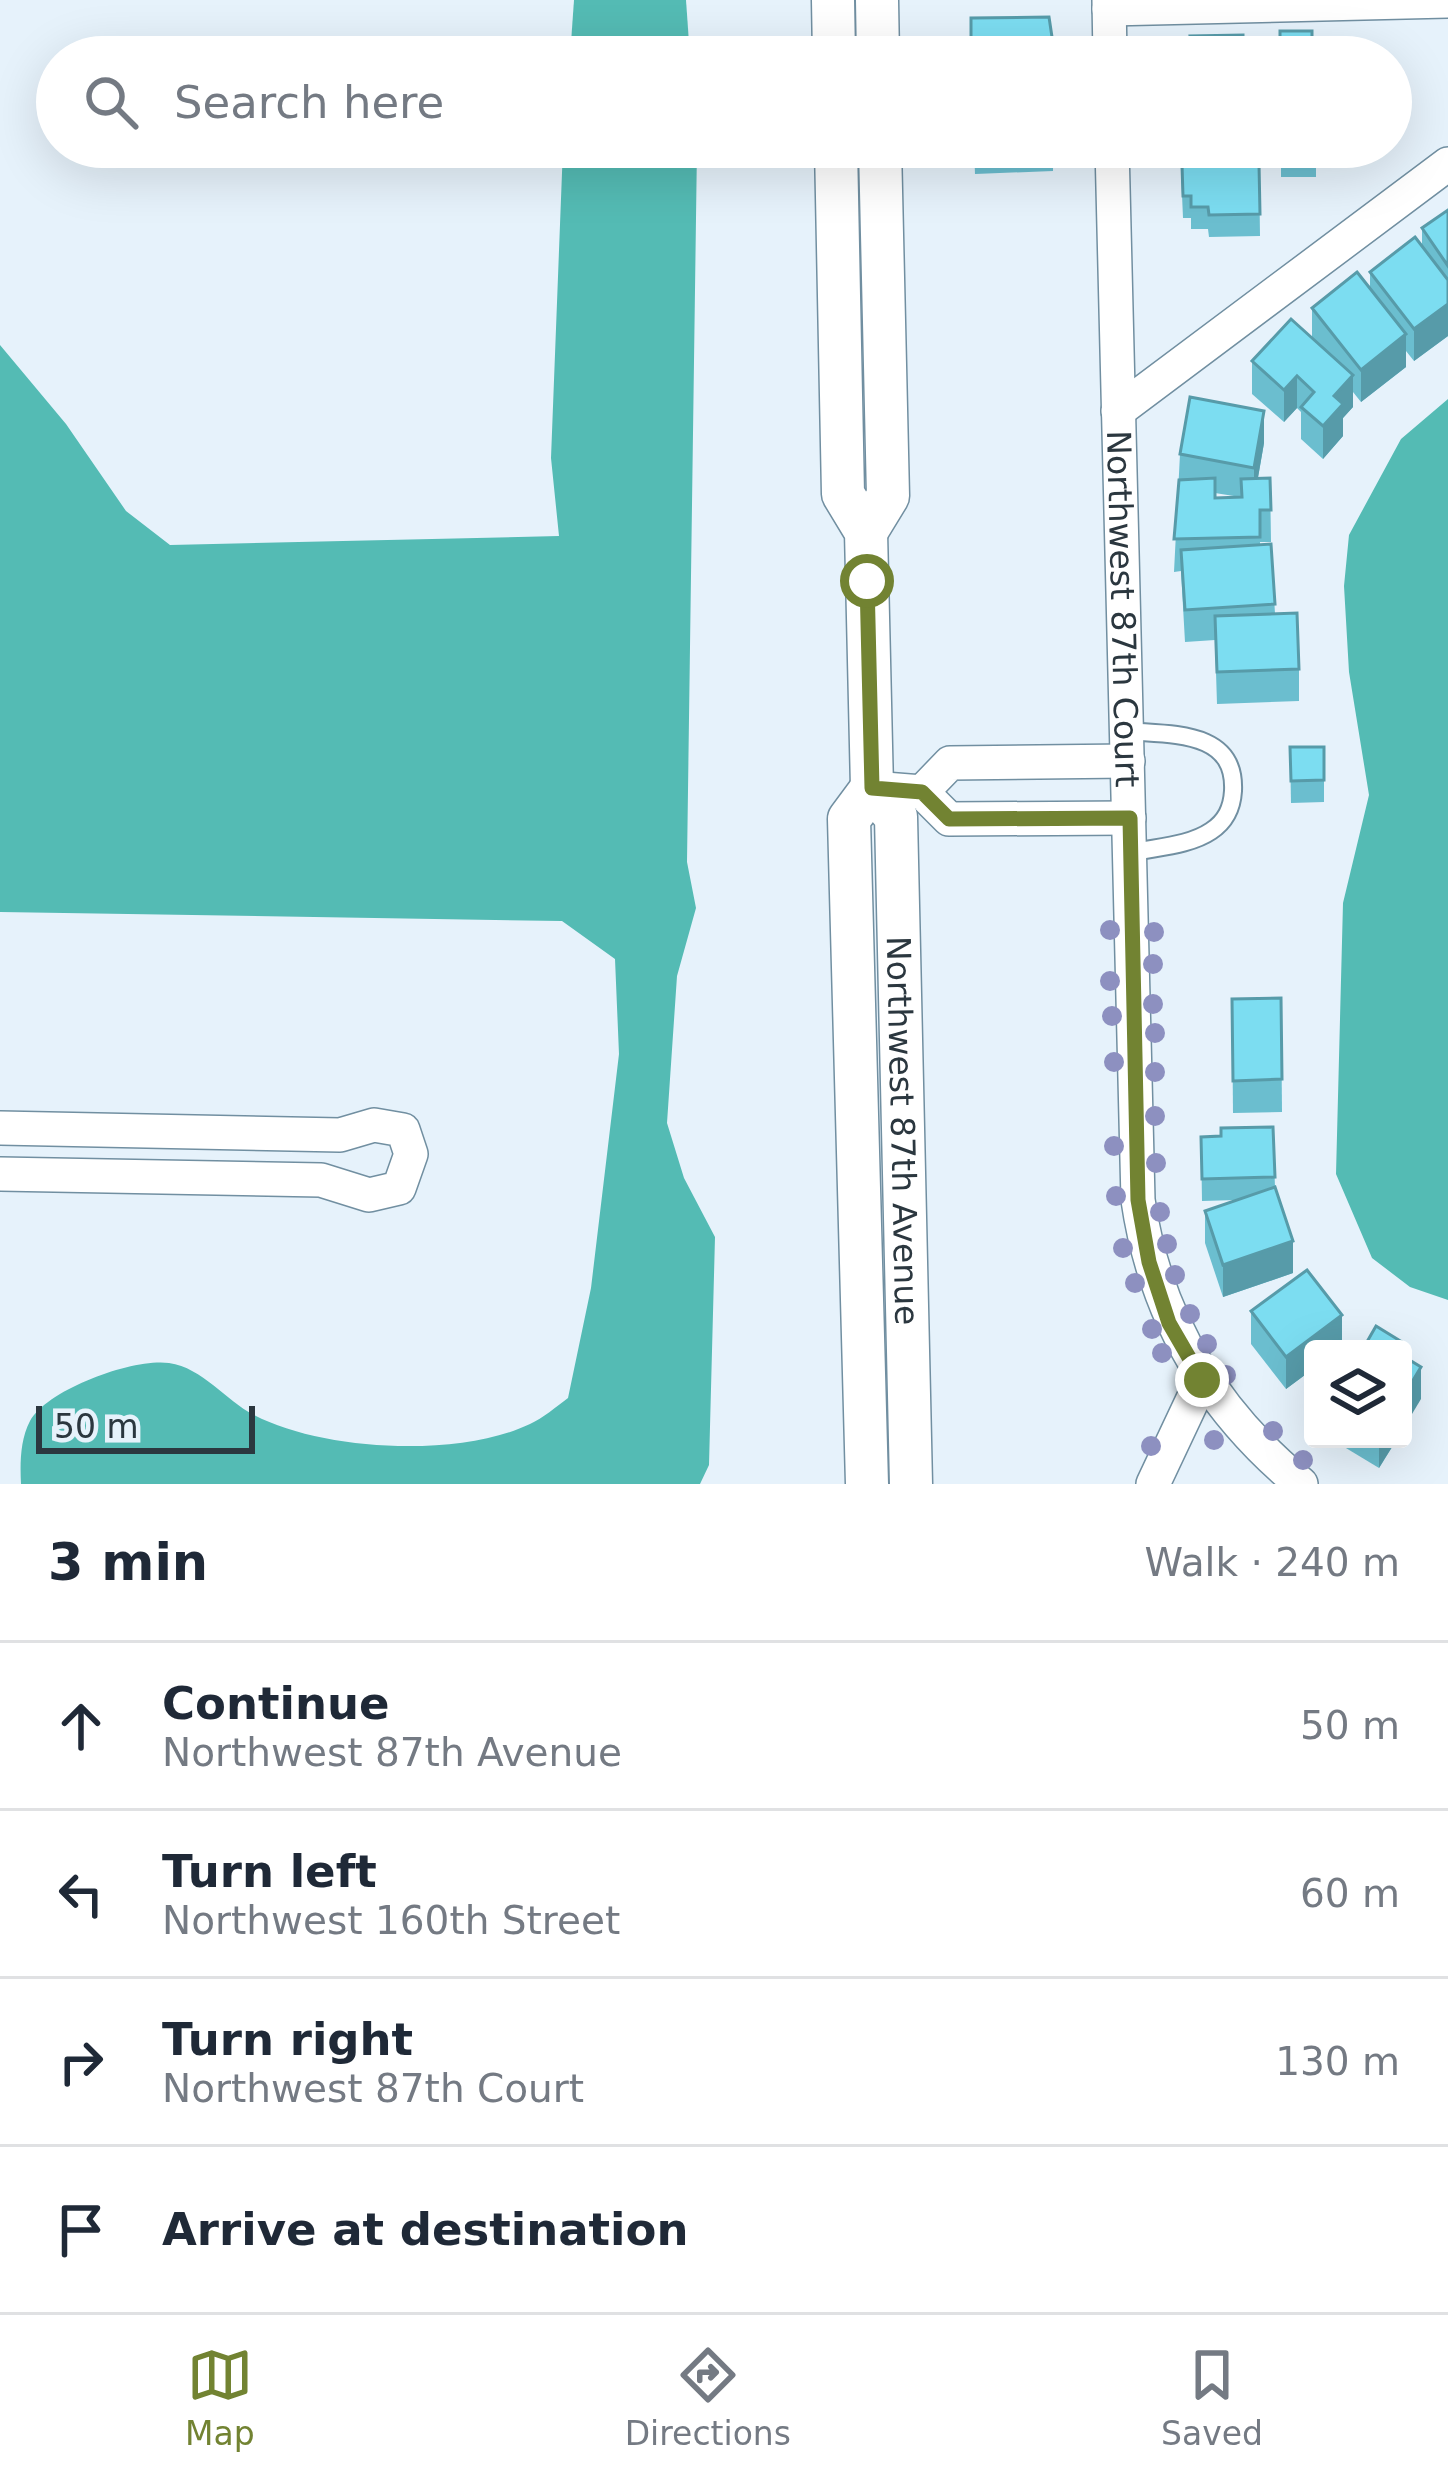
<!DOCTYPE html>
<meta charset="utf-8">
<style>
body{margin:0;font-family:"DejaVu Sans",sans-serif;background:#f6f6f7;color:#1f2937}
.controls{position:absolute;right:36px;bottom:36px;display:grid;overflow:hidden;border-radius:12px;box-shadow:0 12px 48px #0002}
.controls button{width:108px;height:108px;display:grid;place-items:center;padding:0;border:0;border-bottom:3px solid #e0e1e3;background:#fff;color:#1f2937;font:60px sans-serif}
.scale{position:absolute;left:36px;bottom:30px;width:219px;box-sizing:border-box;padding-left:12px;border:6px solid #2b373f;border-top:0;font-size:33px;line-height:42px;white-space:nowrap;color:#2b373f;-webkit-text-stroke:9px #e6f2fb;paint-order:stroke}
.stop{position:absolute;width:36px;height:36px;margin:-27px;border:9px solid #728332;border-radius:50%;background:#fff}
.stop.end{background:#728332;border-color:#fff;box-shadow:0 3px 12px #0008}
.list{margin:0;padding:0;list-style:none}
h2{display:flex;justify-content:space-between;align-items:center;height:156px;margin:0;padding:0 48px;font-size:51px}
h2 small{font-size:39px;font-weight:400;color:#747a83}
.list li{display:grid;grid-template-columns:78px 1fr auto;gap:36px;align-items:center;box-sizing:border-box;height:168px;padding:0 48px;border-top:3px solid #e0e1e3}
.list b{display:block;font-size:45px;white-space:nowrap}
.list p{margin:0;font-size:39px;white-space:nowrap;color:#747a83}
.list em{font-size:39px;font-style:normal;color:#747a83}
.icon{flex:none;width:66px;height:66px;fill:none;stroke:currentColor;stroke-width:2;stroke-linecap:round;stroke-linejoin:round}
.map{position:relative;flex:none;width:1448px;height:1484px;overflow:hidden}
.search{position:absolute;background:#fff;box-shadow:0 12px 48px #0002;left:36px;right:36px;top:36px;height:132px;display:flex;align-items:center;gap:30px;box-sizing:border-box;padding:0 42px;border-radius:66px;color:#747a83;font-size:45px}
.sheet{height:828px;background:#fff}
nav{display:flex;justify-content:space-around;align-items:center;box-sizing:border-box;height:168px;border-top:3px solid #e0e1e3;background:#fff;font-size:33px;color:#747a83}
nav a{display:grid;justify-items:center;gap:6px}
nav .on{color:#728332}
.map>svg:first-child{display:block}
.water{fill:#54bbb4}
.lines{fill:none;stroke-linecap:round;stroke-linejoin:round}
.service-casing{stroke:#718fa1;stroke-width:20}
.minor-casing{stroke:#718fa1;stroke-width:36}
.tertiary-casing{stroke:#718fa1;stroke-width:45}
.service{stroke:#fff;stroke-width:16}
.minor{stroke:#fff;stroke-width:33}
.tertiary{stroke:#fff;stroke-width:42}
.tree{fill:#8d90c0}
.wall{fill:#6bbecf;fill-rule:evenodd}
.shaded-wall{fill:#579ba9}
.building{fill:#7cddf1;stroke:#579ba9;stroke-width:3}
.route{stroke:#728332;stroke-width:15}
.labels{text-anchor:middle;stroke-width:9;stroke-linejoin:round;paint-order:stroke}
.street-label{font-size:33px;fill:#2b373f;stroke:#e6f2fb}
</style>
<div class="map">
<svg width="1448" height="1484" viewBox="0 0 1448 1484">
<rect width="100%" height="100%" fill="#e6f2fb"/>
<g class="water">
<polygon points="574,0 686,0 690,57 570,57"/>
<path d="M 563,147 L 697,147 L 687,862 L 696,908 L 677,976 L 667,1123 L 684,1178 L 715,1237 L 709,1465 L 700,1484 L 21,1484 C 20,1464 20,1440 30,1421 C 48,1389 133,1358 169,1363 C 203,1368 225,1400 254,1415 C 323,1451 459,1458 530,1424 C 543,1418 556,1407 568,1398 L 591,1288 L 619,1054 L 615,959 L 562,921 L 0,912 L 0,345 L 66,424 L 126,511 L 170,545 L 559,536 L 551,458 Z"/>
<polygon points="1448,399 1448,1300 1410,1287 1372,1258 1336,1174 1343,903 1369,795 1349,672 1344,586 1349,535 1401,439"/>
</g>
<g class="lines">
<g class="service-casing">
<path id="service" d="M 1127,731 C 1171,735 1236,730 1233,791 C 1232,808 1226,821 1211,831 C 1189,846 1155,847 1130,853"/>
</g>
<g class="minor-casing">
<g id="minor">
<polyline points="1109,0 1110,57"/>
<polyline points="1109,9 1448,1"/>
<path id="s1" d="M 1112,147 L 1138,1200 C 1155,1316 1210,1409 1301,1484"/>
<polyline points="1118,411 1448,164"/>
<polyline points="872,788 922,792 949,819 1129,818"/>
<polyline points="922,792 950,763 1128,761"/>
<polyline points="0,1128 340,1135 374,1125 403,1130 411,1154 399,1188 369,1195 321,1180 0,1174"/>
<polyline points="1153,1484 1202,1380"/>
</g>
</g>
<g class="tertiary-casing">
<g id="tertiary">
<polyline points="833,0 834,57"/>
<polyline points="877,0 878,57"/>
<path id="s2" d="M 836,147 L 843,494 L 866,532 L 872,788 L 896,817 L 911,1484"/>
<polyline points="866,532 888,496 880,147"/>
<polyline points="867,1484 849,819 872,788"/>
</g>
</g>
<use href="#service" class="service"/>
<use href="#minor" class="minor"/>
<use href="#tertiary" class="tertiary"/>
</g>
<g class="tree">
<circle cx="1110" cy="930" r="10"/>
<circle cx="1154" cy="932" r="10"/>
<circle cx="1153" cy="964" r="10"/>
<circle cx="1110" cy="981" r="10"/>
<circle cx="1153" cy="1004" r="10"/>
<circle cx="1112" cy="1016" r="10"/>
<circle cx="1155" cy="1033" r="10"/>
<circle cx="1114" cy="1062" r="10"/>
<circle cx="1155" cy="1072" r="10"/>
<circle cx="1155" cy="1116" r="10"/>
<circle cx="1114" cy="1146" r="10"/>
<circle cx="1156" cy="1163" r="10"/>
<circle cx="1116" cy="1196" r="10"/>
<circle cx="1160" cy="1212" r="10"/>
<circle cx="1167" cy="1244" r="10"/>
<circle cx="1123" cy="1248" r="10"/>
<circle cx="1175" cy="1275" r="10"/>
<circle cx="1135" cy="1283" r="10"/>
<circle cx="1190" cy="1314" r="10"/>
<circle cx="1152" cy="1329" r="10"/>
<circle cx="1207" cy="1344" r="10"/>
<circle cx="1162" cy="1353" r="10"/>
<circle cx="1226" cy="1375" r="10"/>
<circle cx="1273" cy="1431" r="10"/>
<circle cx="1214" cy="1440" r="10"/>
<circle cx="1151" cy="1446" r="10"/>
<circle cx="1303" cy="1460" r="10"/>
</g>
<g class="wall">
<polygon points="974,147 1053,147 1053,171 975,174"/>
<polygon points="1180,147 1256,147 1256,164 1259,164 1260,236 1209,237 1208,229 1191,229 1191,218 1183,218"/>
<polygon points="1281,147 1339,147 1339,161 1316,161 1316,177 1281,177"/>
<polygon points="1448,210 1448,336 1414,361 1406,351 1406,367 1361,402 1353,392 1353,407 1343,418 1343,436 1323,459 1301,439 1301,412 1297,408 1284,422 1252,394 1252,361 1312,338 1312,308 1370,288 1370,272 1422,246 1422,228"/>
<path d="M 1264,443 L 1258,478 L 1270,478 L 1271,542 L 1260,542 L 1260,545 L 1271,544 L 1275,614 L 1299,669 L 1299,701 L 1217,704 L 1215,640 L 1185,642 L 1181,571 L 1174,572 L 1180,454 ZM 1215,493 L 1240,497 L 1215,498 Z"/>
<polygon points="1290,747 1324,747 1324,802 1291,803"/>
<polygon points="1281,998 1282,1112 1233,1113 1232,999"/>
<polygon points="1273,1127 1275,1188 1293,1273 1223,1297 1205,1243 1205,1211 1237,1200 1202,1201 1201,1137 1221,1136"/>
<polygon points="1251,1311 1342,1347 1339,1349 1313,1349 1313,1369 1286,1389 1251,1344"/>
<polygon points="1331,1439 1397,1439 1379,1468"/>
</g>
<g class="shaded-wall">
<polygon points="1448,304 1448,336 1414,361 1414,329"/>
<polygon points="1406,334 1406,367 1361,402 1361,370"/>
<polygon points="1353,375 1353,407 1343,418 1343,436 1323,459 1323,426 1334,396"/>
<polygon points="1297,376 1297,408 1284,422 1284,390"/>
<polygon points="1264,411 1264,443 1254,500 1254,468"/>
<polygon points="1293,1241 1293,1273 1223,1297 1223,1265"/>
<polygon points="1342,1315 1342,1347 1339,1349 1313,1349 1313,1369 1286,1389 1286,1357"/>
<polygon points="1421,1367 1421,1399 1403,1429 1403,1397"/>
<polygon points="1379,1439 1397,1439 1379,1468"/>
</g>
<g class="building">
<polygon points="1049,17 1055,57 968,57 968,46 977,46 977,38 971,38 971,18"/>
<polygon points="1280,31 1312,31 1312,41 1326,40 1327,51 1338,51 1338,57 1280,57"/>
<polygon points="1243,35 1243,57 1173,57 1173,45 1191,44 1190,36"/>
<polygon points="1259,164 1260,214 1209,215 1208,207 1191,207 1191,196 1183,196 1182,165"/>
<polygon points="1448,210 1448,266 1422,228"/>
<polygon points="1415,237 1448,280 1448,304 1414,329 1370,272"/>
<polygon points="1357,272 1406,334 1361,370 1312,308"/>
<polygon points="1291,319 1353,375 1334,396 1343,404 1323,426 1301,407 1314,392 1297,376 1284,390 1252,361"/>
<polygon points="1190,397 1264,411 1254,468 1180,454"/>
<polygon points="1215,478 1215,498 1242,497 1241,479 1270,478 1271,510 1260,510 1260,537 1174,539 1179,480"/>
<polygon points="1271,544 1275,604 1185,610 1181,550"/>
<polygon points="1297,613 1299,669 1217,672 1215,616"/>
<polygon points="1290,747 1324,747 1324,780 1291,781"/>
<polygon points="1281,998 1282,1079 1233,1081 1232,999"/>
<polygon points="1273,1127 1275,1177 1202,1179 1201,1137 1221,1136 1221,1128"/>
<polygon points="1275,1187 1293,1241 1223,1265 1205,1211"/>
<polygon points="1307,1270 1342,1315 1286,1357 1251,1311"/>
<polygon points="1376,1326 1402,1342 1398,1349 1367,1349 1364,1347"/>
<polygon points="1403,1356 1421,1367 1403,1397"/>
</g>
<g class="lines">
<polyline class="route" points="867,581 872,788 922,792 949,819 1130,818 1138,1200 1149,1262 1169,1323 1202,1380"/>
</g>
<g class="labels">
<g class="street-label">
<text dy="12" stroke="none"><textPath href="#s1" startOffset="462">Northwest 87th Court</textPath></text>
<text dy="12" stroke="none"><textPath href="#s2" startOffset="999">Northwest 87th Avenue</textPath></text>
</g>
</g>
</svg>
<div class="controls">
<button><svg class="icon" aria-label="layers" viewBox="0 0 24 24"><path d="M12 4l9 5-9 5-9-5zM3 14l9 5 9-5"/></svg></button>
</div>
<div class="scale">50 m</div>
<div class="stop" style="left:867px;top:581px"></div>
<div class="stop end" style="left:1202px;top:1380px"></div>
<div class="search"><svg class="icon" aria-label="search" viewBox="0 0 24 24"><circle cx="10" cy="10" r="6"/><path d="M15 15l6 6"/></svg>Search here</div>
</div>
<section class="sheet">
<h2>3 min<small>Walk · 240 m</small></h2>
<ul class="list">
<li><svg class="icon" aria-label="ahead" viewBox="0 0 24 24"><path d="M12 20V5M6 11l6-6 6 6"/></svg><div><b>Continue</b><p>Northwest 87th Avenue</p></div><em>50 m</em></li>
<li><svg class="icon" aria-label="left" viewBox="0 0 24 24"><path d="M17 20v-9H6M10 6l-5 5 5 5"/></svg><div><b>Turn left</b><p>Northwest 160th Street</p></div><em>60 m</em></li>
<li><svg class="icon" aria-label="right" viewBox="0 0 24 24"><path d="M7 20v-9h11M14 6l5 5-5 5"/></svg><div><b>Turn right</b><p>Northwest 87th Court</p></div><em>130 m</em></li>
<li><svg class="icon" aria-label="arrive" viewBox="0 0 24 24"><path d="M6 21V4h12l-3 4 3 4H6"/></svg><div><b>Arrive at destination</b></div></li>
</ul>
</section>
<nav>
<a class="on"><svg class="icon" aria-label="map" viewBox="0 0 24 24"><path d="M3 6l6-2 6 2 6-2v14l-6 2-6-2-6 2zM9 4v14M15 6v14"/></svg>Map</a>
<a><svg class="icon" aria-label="directions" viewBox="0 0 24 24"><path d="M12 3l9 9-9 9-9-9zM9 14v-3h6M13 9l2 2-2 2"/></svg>Directions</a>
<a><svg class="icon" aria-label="saved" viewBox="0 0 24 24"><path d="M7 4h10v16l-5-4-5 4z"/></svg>Saved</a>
</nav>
